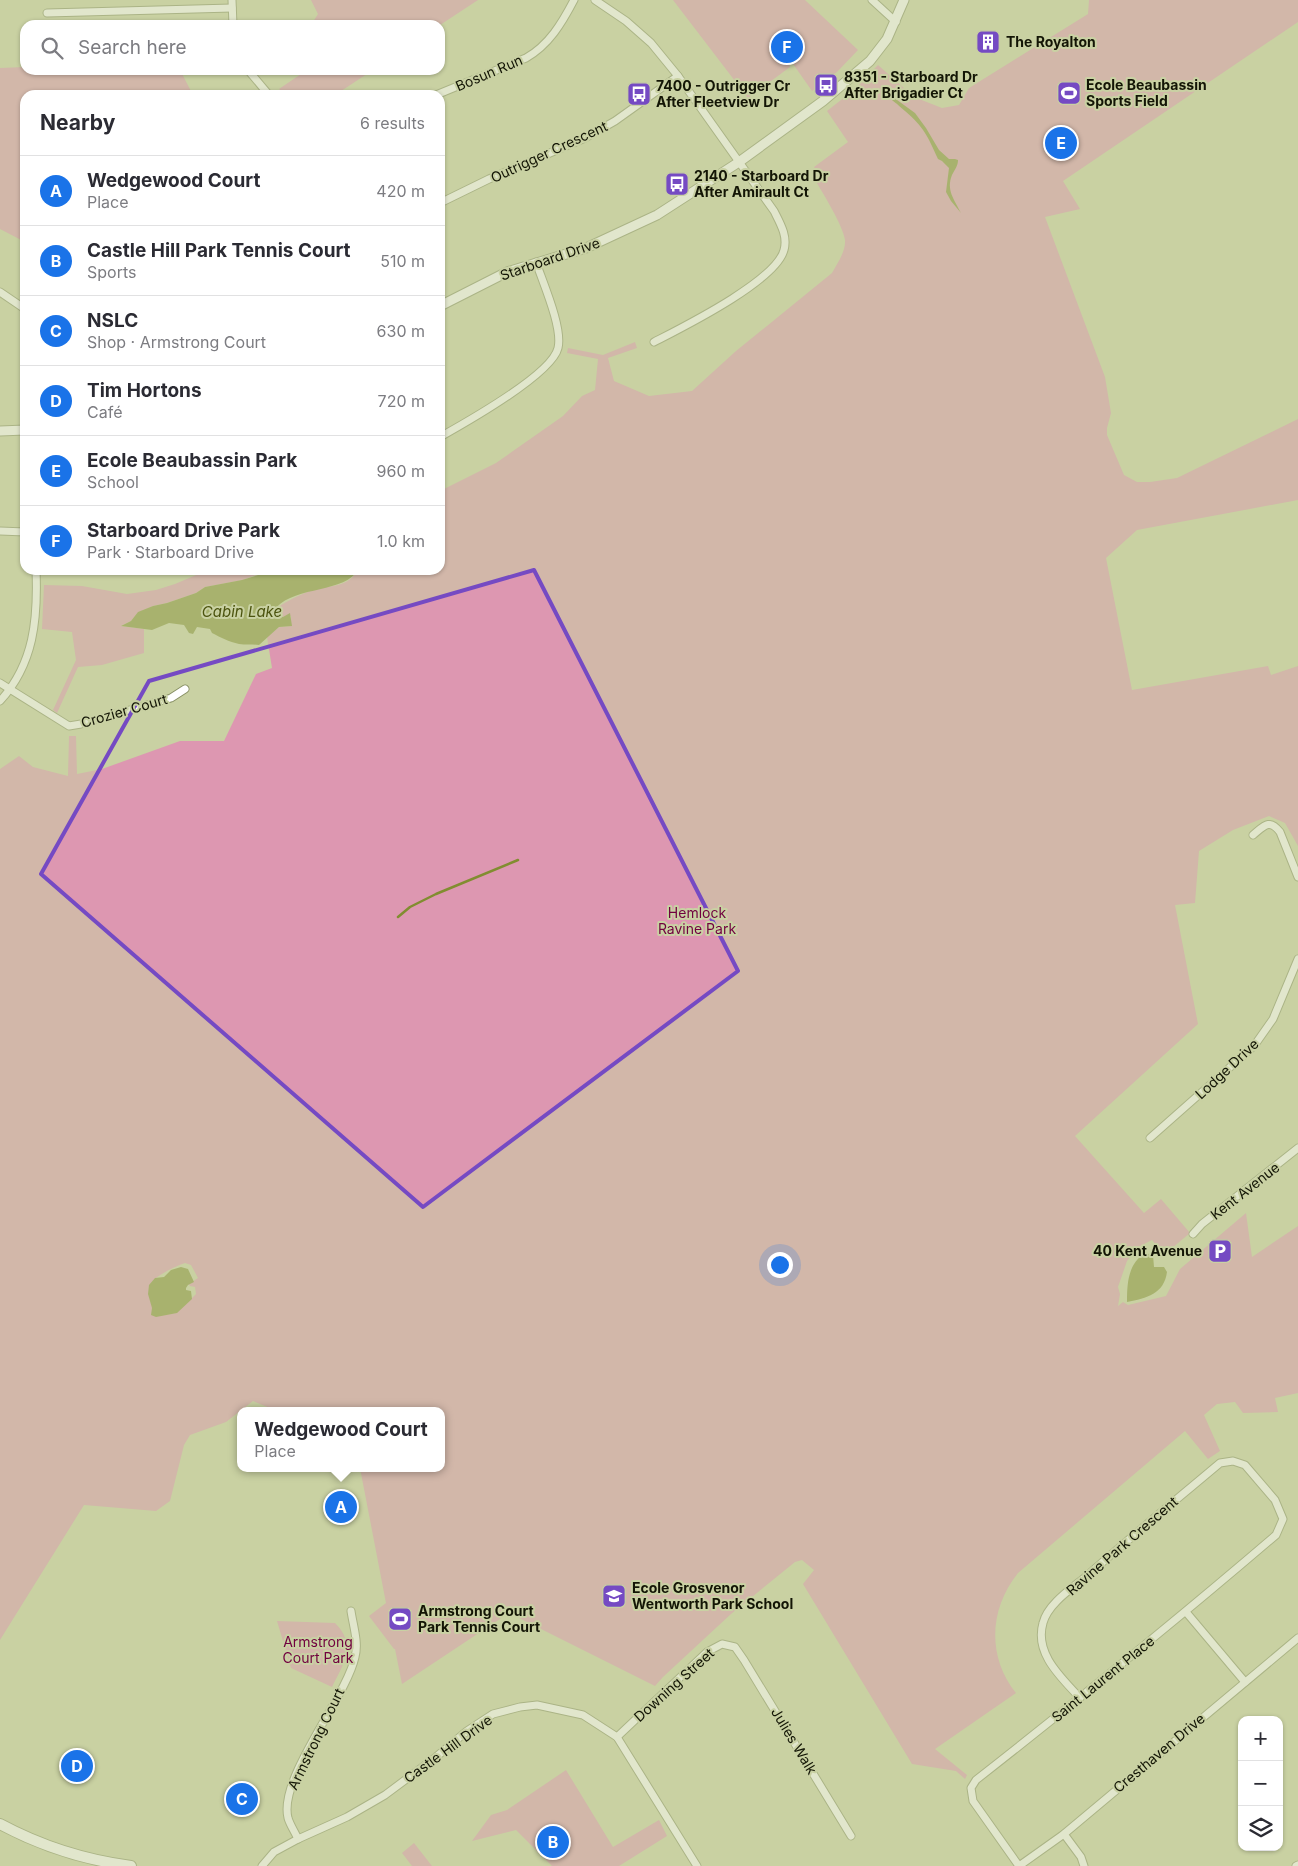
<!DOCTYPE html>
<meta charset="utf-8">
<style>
body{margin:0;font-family:Inter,sans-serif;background:#f7f7f7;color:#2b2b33}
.controls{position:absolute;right:15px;bottom:15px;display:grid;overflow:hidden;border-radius:10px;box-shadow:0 1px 4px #0004}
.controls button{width:45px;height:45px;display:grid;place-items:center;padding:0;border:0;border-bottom:1px solid #e1e1e2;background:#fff;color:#2b2b33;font:25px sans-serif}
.you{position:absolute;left:779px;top:1264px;width:18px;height:18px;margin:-12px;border:4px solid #fff;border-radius:50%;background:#1a73e8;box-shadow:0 0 0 8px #1a73e833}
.badge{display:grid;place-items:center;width:32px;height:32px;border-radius:50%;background:#1a73e8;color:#fff;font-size:16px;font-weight:700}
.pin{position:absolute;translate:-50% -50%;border:2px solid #fff;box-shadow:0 1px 5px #0006}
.popup{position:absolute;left:237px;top:1407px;width:208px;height:65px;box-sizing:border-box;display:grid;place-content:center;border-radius:10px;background:#fff;filter:drop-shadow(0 1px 4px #0005);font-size:16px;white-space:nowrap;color:#7c7c81}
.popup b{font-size:19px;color:#2b2b33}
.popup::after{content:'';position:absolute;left:50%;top:100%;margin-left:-10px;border:10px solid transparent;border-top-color:#fff}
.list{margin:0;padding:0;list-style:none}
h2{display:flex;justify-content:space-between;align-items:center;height:65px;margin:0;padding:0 20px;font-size:21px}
h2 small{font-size:16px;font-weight:400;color:#7c7c81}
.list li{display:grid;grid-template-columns:32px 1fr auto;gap:15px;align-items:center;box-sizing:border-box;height:70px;padding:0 20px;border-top:1px solid #e1e1e2}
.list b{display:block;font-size:19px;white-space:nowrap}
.list p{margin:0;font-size:16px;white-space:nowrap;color:#7c7c81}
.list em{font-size:16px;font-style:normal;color:#7c7c81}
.icon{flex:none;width:28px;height:28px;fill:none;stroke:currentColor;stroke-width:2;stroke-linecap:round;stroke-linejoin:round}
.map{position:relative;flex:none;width:1298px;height:1866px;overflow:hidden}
.search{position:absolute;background:#fff;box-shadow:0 1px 4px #0004;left:20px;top:20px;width:425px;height:55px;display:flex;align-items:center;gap:12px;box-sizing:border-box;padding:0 18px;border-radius:15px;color:#7c7c81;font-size:19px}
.panel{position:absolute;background:#fff;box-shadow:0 1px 4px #0004;left:20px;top:90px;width:425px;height:485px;border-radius:15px}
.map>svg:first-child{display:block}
.green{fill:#dd97b1;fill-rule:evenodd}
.water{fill:#818d30}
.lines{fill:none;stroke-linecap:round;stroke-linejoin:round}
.stream{stroke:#818d30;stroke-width:2.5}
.minor-casing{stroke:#889064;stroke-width:9}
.tertiary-casing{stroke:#889064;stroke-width:11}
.secondary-casing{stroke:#889064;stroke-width:12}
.minor{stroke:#fff;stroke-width:7}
.tertiary{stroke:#fff;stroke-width:9}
.secondary{stroke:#fff;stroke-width:10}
.marked{fill:none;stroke:#754ac3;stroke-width:4;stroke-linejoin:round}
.labels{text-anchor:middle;stroke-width:4;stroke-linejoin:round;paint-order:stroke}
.poi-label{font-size:14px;font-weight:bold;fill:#131505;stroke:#c9d1a3;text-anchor:start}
.street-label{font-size:14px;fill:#131505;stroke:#c9d1a3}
.park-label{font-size:14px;fill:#71003f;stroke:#c9d1a3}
.water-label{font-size:15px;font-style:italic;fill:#4b530e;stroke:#c9d1a3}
</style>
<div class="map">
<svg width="1298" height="1866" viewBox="0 0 1298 1866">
<rect width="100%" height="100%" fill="#c9d1a3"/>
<g class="green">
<polygon points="311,0 478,0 440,25 311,25 318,14"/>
<polygon points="673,0 805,0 858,50 837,72 812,91 791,61 789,63 790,67 748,98"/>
<path d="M 1089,0 L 1298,0 L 1298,22 L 1063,181 L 1080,209 L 1045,217 L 1105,377 L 1111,413 L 1107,428 L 1107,435 L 1124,475 L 1137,482 L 1150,482 L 1177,478 L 1298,419 L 1298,500 L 1137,530 L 1106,558 L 1132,690 L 1268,666 L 1271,675 L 1298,666 L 1298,846 L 1285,823 L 1269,816 L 1233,830 L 1199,851 L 1195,903 L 1175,905 L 1198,1024 L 1075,1136 L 1144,1213 L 1161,1199 L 1190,1233 L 1165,1254 L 1157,1252 L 1157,1246 L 1152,1240 L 1140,1246 L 1127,1261 L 1118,1287 L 1120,1294 L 1118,1306 L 1123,1302 L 1128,1305 L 1166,1296 L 1180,1269 L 1246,1213 L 1252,1257 L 1298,1226 L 1298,1393 L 1275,1398 L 1278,1412 L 1243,1413 L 1235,1402 L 1217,1404 L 1204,1415 L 1220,1451 L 1208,1459 L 1185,1431 L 1018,1573 C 989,1609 987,1657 1016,1693 L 935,1749 L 967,1775 L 965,1779 L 956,1771 L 912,1764 L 803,1584 L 814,1570 L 802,1560 L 795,1562 L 731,1614 L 663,1677 L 655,1686 L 509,1613 L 402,1684 L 395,1649 L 394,1649 L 369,1616 L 386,1603 L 360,1468 L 441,1468 L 441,1411 L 277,1411 L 253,1401 L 226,1422 L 190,1435 L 184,1445 L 170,1501 L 156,1511 L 84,1505 L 0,1640 L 0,769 L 19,756 L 33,767 L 68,776 L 69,736 L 76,736 L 77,774 L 102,769 L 180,741 L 224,741 L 256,674 L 272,668 L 267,637 L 279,627 L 291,626 L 291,616 L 283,617 L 279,614 L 274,613 L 273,611 C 285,602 293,598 307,592 C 322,585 348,589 356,572 L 326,574 L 324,571 L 319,571 L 315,574 L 262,574 L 253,576 L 243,580 L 205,587 L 196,593 L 167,603 L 153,606 L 138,613 L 131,621 L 121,626 L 144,629 L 144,653 L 102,665 L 78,667 L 57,713 L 53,710 L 76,660 L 72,632 L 42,629 L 44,585 L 82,586 L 127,594 L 156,590 L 175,584 L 208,570 L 440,570 L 440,491 L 496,463 L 563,416 L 582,396 L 595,390 L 598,359 L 567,353 L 568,348 L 603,355 L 635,342 L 637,348 L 608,358 L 614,381 L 649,396 L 692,391 L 736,351 L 832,273 C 837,264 846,251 845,240 C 843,225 822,192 814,178 L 819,174 L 814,167 L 848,142 L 827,111 L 855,89 L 878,65 L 914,97 L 942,108 L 959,105 L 969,88 L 1088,14 ZM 185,1263 L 191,1265 L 198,1278 L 189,1284 L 190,1286 L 195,1287 L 196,1294 L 186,1304 L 152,1282 C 157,1275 176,1266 185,1263 Z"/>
<polygon points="25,67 25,70 180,70 193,95 25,95 25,242 0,229 0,68"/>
<polygon points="307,70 373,70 335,95 287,95 279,89"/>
<path d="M 277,1621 L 335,1623 C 357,1645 344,1663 332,1687 L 291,1668 Z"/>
<polygon points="566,1770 613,1847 659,1820 667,1836 619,1866 552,1866 516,1830 472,1841 491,1815 507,1810"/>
<polygon points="414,1843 432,1866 412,1866 402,1853"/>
</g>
<g class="water">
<path d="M 881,91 L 886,92 L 915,113 L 926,128 L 939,150 L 949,159 L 955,159 L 958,160 C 958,166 955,169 952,175 C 946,190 954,199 961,213 L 951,201 L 946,192 L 949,168 L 942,161 L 938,159 C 928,137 924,127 905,111 C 898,105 891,98 883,95 Z"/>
<path d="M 321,571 L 324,571 L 326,574 L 353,571 L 356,573 C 338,594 289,586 273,612 L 283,617 L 290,613 L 292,626 L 279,627 L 259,645 C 252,644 245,645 239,644 C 229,642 220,637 212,633 L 210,629 L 197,627 L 193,634 L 189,633 L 184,625 L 169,623 L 152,630 L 121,626 L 131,621 L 138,612 L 153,606 L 167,603 L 196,593 L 205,587 L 242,580 L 258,575 L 292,573 L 300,575 L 315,574 Z"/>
<path d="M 1145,1253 L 1153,1255 L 1154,1267 L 1164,1267 L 1167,1272 C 1164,1294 1147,1298 1127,1302 C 1127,1283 1128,1264 1145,1253 Z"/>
<polygon points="181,1267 188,1269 194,1282 188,1285 186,1288 186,1290 191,1291 192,1299 177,1313 156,1317 151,1315 152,1308 148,1294 149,1285 155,1278 164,1277 171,1270"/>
</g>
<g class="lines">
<polyline class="stream" points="398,917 410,907 436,894 518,860"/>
<g class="minor-casing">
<g id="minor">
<polyline points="232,0 233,25"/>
<path d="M 595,0 L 626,21 L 651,43 L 678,76 L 774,211 C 780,223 788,236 784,250 C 776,281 683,327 654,342"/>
<polyline points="872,0 896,22"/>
<polyline points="47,13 232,8"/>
<polyline points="248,70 269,95"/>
<path d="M 436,95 L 526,58 C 549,45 562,23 574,0"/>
<polyline points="440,203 489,179 585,138 615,121 678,76"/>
<polyline points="0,292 25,309"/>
<path d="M 440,437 C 465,423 552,374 558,348 C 563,328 543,283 536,262"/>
<polyline points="0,531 25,532"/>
<polyline points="0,683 69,726 81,724 171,698 185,689"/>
<path d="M 0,701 C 34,664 38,619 36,570"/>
<path d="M 1253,835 C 1264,826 1269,818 1280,832 L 1298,877"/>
<polyline points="1150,1138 1254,1046 1273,1019 1298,959"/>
<polyline points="1193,1234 1202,1224 1298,1148"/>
<polyline points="1186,1612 1245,1682"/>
<polyline points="617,1737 707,1652 722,1644 735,1647 744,1660 851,1836"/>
<polyline points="1064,1834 1081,1857 1084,1866"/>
<path d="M 298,1839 C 295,1832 290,1825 288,1818 C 278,1778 346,1698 355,1657 C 359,1643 353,1625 351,1611"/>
<polyline points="262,1866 274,1852 298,1839 347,1817 385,1795 436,1757 467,1731 493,1714 520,1707 537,1705 583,1715 617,1737 697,1866"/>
<path d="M 1019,1866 L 973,1801 L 971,1788 L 976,1780 C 1078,1700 1178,1619 1276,1535 L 1283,1519 L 1275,1500 L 1245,1465 L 1233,1461 L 1220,1463 C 1176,1500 1132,1536 1089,1574 C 1074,1587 1048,1603 1043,1623 C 1034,1654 1062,1678 1080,1698"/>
<polyline points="1019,1866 1064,1834 1298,1638"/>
<polyline points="1296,1866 1298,1865"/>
</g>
</g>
<g class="tertiary-casing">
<g id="tertiary">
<polyline points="440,306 507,272 586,248 657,215 739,162 823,101 870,61 887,39 904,0"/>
<polyline points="0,431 25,430"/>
</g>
</g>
<g class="secondary-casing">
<path id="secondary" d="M 0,1824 C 41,1846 85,1860 131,1866"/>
</g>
<use href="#minor" class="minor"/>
<use href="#tertiary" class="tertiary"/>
<use href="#secondary" class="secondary"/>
</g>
<path d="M0 0H1298V1866H0ZM 534,570 L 738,971 L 423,1207 L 41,874 L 149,681 Z" fill="#c9d1a3" fill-opacity=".55" fill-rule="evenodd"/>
<path class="marked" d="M 534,570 L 738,971 L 423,1207 L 41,874 L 149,681 Z"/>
<defs>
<g id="building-square" transform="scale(1.25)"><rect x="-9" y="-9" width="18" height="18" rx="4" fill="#754ac3" stroke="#c9d1a3"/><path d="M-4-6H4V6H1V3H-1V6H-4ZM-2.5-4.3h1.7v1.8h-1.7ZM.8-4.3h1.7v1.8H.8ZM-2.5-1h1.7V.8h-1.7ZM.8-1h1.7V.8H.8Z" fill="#fff"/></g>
<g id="bus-square" transform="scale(1.25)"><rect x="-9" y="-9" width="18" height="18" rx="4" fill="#754ac3" stroke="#c9d1a3"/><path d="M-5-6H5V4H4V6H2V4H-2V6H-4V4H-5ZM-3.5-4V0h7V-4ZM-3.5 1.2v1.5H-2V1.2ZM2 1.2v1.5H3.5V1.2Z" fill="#fff"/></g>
<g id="stadium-square" transform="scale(1.25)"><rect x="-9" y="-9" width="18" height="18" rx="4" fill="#754ac3" stroke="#c9d1a3"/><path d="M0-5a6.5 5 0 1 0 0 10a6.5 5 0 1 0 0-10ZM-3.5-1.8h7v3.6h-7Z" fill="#fff"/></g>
<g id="parking-square" transform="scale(1.25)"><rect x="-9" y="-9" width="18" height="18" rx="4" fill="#754ac3" stroke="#c9d1a3"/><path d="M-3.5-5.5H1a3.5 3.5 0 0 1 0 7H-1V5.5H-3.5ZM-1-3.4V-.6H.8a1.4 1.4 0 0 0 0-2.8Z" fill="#fff"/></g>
<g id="school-square" transform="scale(1.25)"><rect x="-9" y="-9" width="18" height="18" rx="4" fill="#754ac3" stroke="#c9d1a3"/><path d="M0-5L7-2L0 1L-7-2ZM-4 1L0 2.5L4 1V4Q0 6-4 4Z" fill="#fff"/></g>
</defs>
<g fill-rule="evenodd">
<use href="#building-square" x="988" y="42"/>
<use href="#bus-square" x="826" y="85"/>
<use href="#stadium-square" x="1069" y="93"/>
<use href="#bus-square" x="639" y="94"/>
<use href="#bus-square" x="677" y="184"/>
<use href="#parking-square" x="1220" y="1251"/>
<use href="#school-square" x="614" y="1596"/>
<use href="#stadium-square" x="400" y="1619"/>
</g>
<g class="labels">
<g class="poi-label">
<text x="1006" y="47">The Royalton</text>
<text x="844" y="82">8351 - Starboard Dr<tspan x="844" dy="16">After Brigadier Ct</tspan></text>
<text x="1086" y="90">Ecole Beaubassin<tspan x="1086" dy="16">Sports Field</tspan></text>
<text x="656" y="91">7400 - Outrigger Cr<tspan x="656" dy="16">After Fleetview Dr</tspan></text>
<text x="694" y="181">2140 - Starboard Dr<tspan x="694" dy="16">After Amirault Ct</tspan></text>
<text x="1202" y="1256" text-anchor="end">40 Kent Avenue</text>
<text x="632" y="1593">Ecole Grosvenor<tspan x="632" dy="16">Wentworth Park School</tspan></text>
<text x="418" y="1616">Armstrong Court<tspan x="418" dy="16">Park Tennis Court</tspan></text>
</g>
<g class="street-label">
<text transform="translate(489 73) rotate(-23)" y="5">Bosun Run</text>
<text transform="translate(549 152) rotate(-25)" y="5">Outrigger Crescent</text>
<text transform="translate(550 259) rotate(-19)" y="5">Starboard Drive</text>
<text transform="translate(124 711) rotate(-16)" y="5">Crozier Court</text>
<text transform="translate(1227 1069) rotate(-43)" y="5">Lodge Drive</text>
<text transform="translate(1245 1191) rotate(-38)" y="5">Kent Avenue</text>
<text transform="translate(1122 1546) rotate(-41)" y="5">Ravine Park Crescent</text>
<text transform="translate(1103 1679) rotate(-39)" y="5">Saint Laurent Place</text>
<text transform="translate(674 1685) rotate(-42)" y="5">Downing Street</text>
<text transform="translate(316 1739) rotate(-64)" y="5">Armstrong Court</text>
<text transform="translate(794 1741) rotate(59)" y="5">Julies Walk</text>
<text transform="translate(448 1749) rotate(-36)" y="5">Castle Hill Drive</text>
<text transform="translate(1159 1753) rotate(-40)" y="5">Cresthaven Drive</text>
</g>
<g class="park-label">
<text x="697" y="918">Hemlock<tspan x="697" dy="16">Ravine Park</tspan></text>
<text x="318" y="1647">Armstrong<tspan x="318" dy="16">Court Park</tspan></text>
</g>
<g class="water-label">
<text x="242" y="617">Cabin Lake</text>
</g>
</g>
</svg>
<div class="controls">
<button>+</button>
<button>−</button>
<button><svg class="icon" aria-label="layers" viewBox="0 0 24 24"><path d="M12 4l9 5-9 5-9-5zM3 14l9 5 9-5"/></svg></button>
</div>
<div class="you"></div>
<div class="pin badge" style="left:341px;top:1507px">A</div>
<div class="popup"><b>Wedgewood Court</b>Place</div>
<div class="pin badge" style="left:553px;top:1842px">B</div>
<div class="pin badge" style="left:242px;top:1799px">C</div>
<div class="pin badge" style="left:77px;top:1766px">D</div>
<div class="pin badge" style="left:1061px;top:143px">E</div>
<div class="pin badge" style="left:787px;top:47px">F</div>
<div class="search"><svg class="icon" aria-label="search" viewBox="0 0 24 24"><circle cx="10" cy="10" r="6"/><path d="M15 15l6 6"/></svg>Search here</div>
<section class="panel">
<h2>Nearby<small>6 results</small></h2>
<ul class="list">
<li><span class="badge">A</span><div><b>Wedgewood Court</b><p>Place</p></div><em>420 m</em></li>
<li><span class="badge">B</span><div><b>Castle Hill Park Tennis Court</b><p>Sports</p></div><em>510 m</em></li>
<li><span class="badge">C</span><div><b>NSLC</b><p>Shop · Armstrong Court</p></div><em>630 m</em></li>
<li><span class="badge">D</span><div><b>Tim Hortons</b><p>Café</p></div><em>720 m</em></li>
<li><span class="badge">E</span><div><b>Ecole Beaubassin Park</b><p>School</p></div><em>960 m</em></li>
<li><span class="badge">F</span><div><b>Starboard Drive Park</b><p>Park · Starboard Drive</p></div><em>1.0 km</em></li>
</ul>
</section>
</div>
